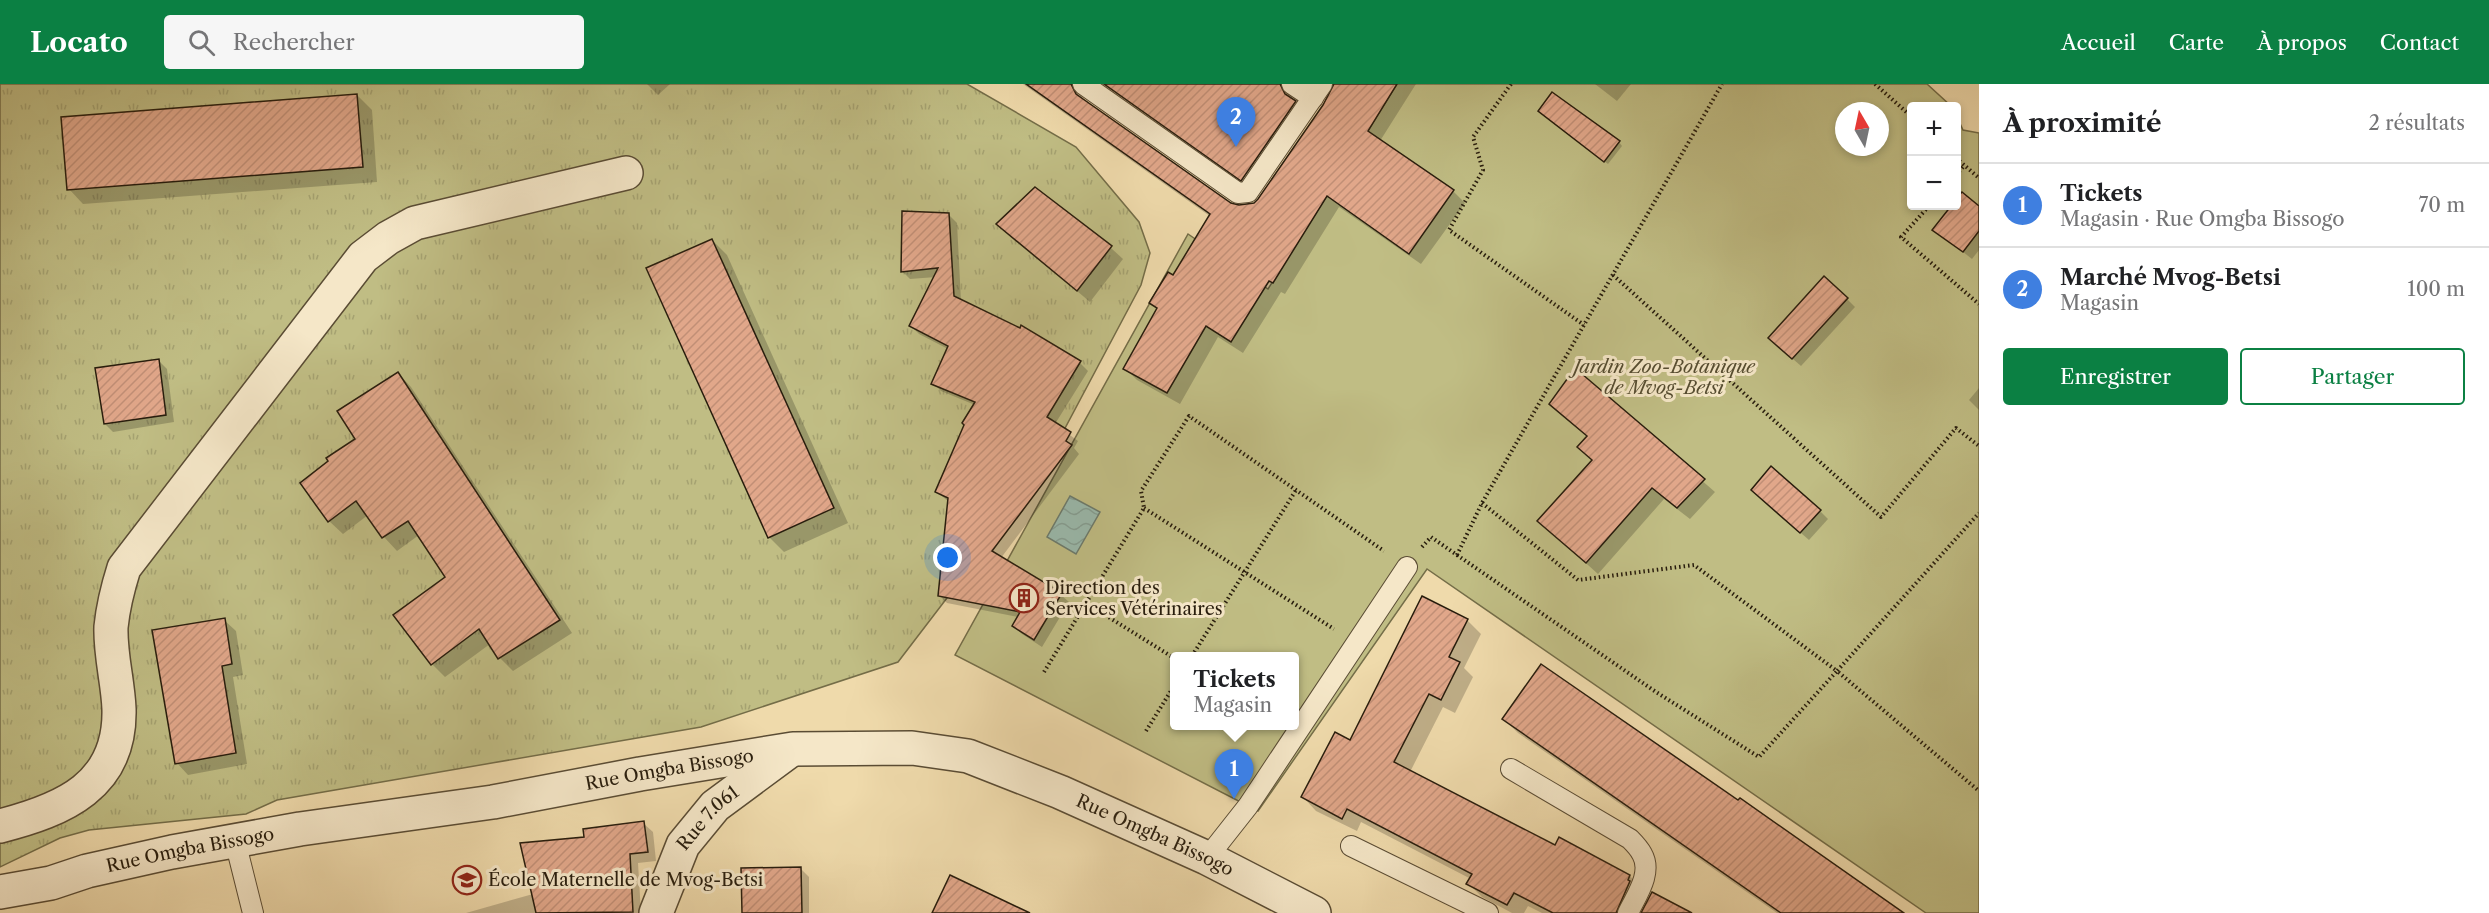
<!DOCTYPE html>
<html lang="fr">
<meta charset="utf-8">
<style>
body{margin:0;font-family:"Libre Caslon Text",serif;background:#f6f6f6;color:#202124}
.controls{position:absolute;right:18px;top:18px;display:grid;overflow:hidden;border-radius:6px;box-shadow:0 3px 9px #0003}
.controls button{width:54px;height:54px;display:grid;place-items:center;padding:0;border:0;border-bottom:2px solid #e0e0e0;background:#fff;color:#202124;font:30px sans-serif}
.compass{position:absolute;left:1835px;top:18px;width:54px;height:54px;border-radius:50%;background:#fff;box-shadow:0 3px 9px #0003;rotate:351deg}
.you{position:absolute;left:948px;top:474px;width:21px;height:21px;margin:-15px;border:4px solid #fff;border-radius:50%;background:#1a73e8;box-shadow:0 0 0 9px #1a73e833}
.badge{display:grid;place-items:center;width:39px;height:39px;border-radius:50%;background:#0b8043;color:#fff;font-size:20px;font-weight:700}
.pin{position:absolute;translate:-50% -50px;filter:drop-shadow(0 2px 3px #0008)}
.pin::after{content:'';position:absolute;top:32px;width:21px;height:18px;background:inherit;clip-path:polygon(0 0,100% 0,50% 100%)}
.popup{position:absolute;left:1170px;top:568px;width:129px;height:78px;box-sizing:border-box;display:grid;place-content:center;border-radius:6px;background:#fff;filter:drop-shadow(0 2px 4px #0005);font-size:20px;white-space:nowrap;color:#757577}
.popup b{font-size:22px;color:#202124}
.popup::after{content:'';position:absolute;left:50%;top:100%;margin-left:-12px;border:12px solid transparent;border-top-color:#fff}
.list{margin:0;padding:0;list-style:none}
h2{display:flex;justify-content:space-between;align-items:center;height:78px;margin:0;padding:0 24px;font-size:26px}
h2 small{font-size:20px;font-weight:400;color:#757577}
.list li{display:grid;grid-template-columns:39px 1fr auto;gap:18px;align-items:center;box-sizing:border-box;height:84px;padding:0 24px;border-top:2px solid #e0e0e0}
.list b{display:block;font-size:22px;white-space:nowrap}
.list p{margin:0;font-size:20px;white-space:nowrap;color:#757577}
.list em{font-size:20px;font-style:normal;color:#757577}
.actions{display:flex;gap:12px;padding:18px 24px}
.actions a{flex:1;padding:14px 0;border:2px solid #0b8043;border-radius:6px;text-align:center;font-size:21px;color:#0b8043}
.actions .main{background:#0b8043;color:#fff}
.icon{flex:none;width:33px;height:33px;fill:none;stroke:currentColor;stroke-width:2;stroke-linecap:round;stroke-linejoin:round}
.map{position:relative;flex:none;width:1979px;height:829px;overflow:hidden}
header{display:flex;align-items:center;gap:36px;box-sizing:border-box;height:84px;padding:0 30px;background:#0b8043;color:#fff}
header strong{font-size:28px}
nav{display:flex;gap:33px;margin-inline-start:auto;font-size:21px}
.search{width:420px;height:54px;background:#f6f6f6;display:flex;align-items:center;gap:15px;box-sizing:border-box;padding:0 21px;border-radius:6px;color:#757577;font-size:22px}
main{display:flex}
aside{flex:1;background:#fff}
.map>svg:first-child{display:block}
.grass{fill:url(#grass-tufts);stroke:#746d48;stroke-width:1.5}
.garden{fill:#c0bd84;stroke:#746d48;stroke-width:1.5;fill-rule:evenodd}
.water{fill:url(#water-waves);stroke:#6c7b6d;stroke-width:1.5}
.shadow{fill:#0003}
.building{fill:url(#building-hatch);stroke:#281d0d;stroke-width:1.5}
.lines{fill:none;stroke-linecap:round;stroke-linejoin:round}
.service-casing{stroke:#5a4c34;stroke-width:22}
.minor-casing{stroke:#5a4c34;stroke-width:36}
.path{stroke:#281d0d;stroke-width:4;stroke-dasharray:1.5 3;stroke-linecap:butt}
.service{stroke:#f5e7c8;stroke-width:20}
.minor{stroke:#f5e7c8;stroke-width:33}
.labels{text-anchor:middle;stroke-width:6;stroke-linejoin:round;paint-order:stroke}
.park-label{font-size:18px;font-style:italic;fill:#564d31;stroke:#f5e7c8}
.poi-label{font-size:18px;fill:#281d0d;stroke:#f5e7c8;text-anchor:start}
.street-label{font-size:18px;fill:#281d0d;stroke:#f5e7c8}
</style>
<header>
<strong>Locato</strong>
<div class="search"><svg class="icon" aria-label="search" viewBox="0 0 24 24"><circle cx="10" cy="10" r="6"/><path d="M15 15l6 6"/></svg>Rechercher</div>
<nav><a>Accueil</a><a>Carte</a><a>À propos</a><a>Contact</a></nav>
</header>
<main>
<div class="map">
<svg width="1979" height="829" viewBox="0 0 1979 829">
<defs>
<pattern id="grass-tufts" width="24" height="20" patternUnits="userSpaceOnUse" patternTransform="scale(1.5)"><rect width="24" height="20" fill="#c0bd84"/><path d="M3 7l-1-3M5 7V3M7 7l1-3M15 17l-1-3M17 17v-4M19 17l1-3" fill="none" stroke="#a5a271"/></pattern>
<pattern id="water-waves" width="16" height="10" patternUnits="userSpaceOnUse" patternTransform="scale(1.5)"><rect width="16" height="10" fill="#9abaad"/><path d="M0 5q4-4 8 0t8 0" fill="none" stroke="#859f94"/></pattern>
<pattern id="building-hatch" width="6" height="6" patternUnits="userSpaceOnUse" patternTransform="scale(1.5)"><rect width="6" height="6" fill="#e1a78a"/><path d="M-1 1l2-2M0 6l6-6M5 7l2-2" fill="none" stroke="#c18f76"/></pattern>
</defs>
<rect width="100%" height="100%" fill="#efdaab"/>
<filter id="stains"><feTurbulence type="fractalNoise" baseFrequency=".00333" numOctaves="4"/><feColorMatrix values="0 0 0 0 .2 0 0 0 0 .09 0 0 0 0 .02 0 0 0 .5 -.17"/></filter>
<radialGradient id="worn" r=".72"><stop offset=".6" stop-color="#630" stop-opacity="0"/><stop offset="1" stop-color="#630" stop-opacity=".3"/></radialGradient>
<polygon class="grass" points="0,0 967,0 1076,63 1139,138 1150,169 1141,201 1038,395 898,578 701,643 277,716 246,730 89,746 60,754 0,783"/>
<path class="garden" d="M 1397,0 L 1927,0 L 1951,22 L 1912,22 L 1912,122 L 1956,122 L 1957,33 L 1963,46 L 1979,49 L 1979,829 L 1926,829 L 1427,485 L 1258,727 L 955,571 L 1188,150 L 1268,205 ZM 1844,27 L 1880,27 L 1880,63 L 1844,63 ZM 1174,572 L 1294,572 L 1294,642 L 1174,642 Z"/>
<polygon class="water" points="1070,412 1100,428 1076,470 1047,453"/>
<g class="shadow">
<polygon points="647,0 670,0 658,11"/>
<polygon points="1023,0 1305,0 1294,5 1291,13 1307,30 1254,107 1103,2 1090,1 1082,12 1085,18 1230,120 1239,122 1254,120 1259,116 1337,0 1416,0 1380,57 1453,107 1465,119 1421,180 1339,123 1285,210 1281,208 1243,269 1218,253 1180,320 1137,296 1125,284 1158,225 1151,219 1173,193 1211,133"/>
<polygon points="1595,0 1631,0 1617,17"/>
<polygon points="357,11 372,26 377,98 83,120 69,105"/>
<polygon points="1543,31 1619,58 1622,62 1608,80"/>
<polygon points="1035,105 1111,164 1123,175 1090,218 998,140"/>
<polygon points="1953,122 1979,129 1979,166 1972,175 1934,145"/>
<polygon points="949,131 957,139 961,217 1020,246 1022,243 1080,279 1088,287 1055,340 1078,357 1074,364 1079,370 1001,474 1061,511 1069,518 1042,563 1022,550 1014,542 1018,533 947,519 939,511 949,418 937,408 975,321 941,307 933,299 948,265 919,250 911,242 936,193 910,195 902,187"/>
<polygon points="712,156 727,171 848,439 784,468 769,453"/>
<polygon points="1847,215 1855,223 1801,282 1778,262"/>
<polygon points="159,277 167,285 174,338 113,348 105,340"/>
<polygon points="1575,286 1715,408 1690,435 1664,415 1598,490 1539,437 1593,376 1588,353 1563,331"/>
<polygon points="398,289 411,303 572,549 513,587 500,574 490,560 445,593 432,580 396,532 447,493 419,451 397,467 384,453 368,431 343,450 329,437 357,355"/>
<polygon points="1979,304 1979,326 1969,316"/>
<polygon points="1761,414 1820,427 1828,435 1809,456"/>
<polygon points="224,536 236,547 243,591 233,593 247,680 188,691 177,679"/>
<polygon points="1467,536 1481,550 1464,584 1473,593 1455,629 1443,623 1410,688 1556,764 1630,792 1643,806 1636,829 1542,829 1528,822 1524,829 1512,829 1482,813 1468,799 1471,795 1361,738 1357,747 1316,727 1303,713 1350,658"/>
<polygon points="1504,635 1902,829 1777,829 1518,649"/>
<polygon points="643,739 653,748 656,777 638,779 641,829 466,829 533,810 586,754"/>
<polygon points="801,785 809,793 809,829 744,829"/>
</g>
<g class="building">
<polygon points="1026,0 1071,0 1076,10 1231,119 1239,121 1254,119 1258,115 1323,21 1334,0 1397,0 1368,47 1454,106 1409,170 1327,112 1273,199 1269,197 1231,258 1206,242 1167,309 1123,285 1157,224 1149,219 1168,188 1173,191 1210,130"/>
<polygon points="1104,0 1280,0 1285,10 1296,17 1241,97"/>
<polygon points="1552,8 1620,57 1604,78 1538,27"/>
<polygon points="357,10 363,83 67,106 61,33"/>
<polygon points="1035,103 1112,162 1077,207 996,140"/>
<polygon points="1962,108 1979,122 1979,147 1963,168 1932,146 1951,122 1956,122 1956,114"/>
<polygon points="902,127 949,129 954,212 1020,244 1021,241 1081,277 1047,333 1071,348 1066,357 1072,361 992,467 1062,509 1034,556 1012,542 1020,528 938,512 948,414 935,408 964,341 962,339 975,318 931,300 948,262 909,242 938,184 901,188"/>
<polygon points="712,155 834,424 768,454 646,184"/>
<polygon points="1824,192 1848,214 1792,275 1768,254"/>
<polygon points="159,275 166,331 104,340 95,284"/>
<polygon points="1575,284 1705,395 1677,424 1652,404 1586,479 1537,437 1592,376 1577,363 1587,352 1549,320"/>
<polygon points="398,288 560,536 498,575 479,545 431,581 393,531 445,493 408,437 382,454 356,417 328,438 300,399 328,377 326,374 355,355 337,327"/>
<polygon points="1771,382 1821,426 1800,449 1751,406"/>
<polygon points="1422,512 1468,535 1449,573 1460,578 1441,616 1429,610 1394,678 1555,761 1559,753 1630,791 1628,796 1630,797 1616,829 1553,829 1514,809 1507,821 1466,800 1472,790 1347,725 1342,735 1301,713 1335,648 1350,656"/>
<polygon points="225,534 232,580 222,582 236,669 175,680 152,546"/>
<polygon points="1541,580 1738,716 1740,714 1904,829 1781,829 1502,635"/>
<polygon points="644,737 648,768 630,770 633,828 536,829 520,759 584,753 583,745"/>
<polygon points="801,783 802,829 742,829 741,784"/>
<polygon points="950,791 1030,829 932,829"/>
<polygon points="1652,808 1692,829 1641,829"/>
</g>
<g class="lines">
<g class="service-casing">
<g id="service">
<polyline points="1083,0 1238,109 1248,108 1322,0"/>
<polyline points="1292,0 1313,14"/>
<path d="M 1511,685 L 1630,755 C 1634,759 1639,764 1642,770 C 1653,789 1636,812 1628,829"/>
<polyline points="235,757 253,829"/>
<polyline points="1351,762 1488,829"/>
<polyline points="1207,774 1248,722 1407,483"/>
</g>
</g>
<g class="minor-casing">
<g id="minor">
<path d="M 0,742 C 63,726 121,702 119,625 C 118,598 110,570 111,543 C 113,523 118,503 124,484 L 363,173 L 388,154 L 415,139 L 626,89"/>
<path id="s1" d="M 0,808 L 51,799 L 87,787 L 172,768 L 300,745 L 493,718 L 640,690 L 793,665 L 912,664 L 968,672 L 1060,708 L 1207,774 L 1314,829"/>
<path id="s2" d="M 656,829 L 683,761 L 715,722 L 788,668"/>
</g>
</g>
<g class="path">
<polyline points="1511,0 1473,53 1483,86 1449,146 1584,241"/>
<polyline points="1875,0 1912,33"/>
<polyline points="1956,74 1979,94"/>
<polyline points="1956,91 1964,82"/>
<polyline points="1929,122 1901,153 1979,220"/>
<polyline points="1613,191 1881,433 1956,344 1979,362"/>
<polyline points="1482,419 1578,496 1694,481 1837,587 1979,429"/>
<polyline points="1144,424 1334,545"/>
<polyline points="1422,463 1431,453 1457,471 1482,419 1722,0"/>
<polyline points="1457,471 1656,608 1759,673 1837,587 1979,707"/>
<polyline points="1086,519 1174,574"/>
<polyline points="1192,572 1296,406"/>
<polyline points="1044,588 1144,424 1141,407 1189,332 1384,467"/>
<polyline points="1146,647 1174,602"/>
</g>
<use href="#service" class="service"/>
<use href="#minor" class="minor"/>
</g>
<defs>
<g id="building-ring" transform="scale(1.5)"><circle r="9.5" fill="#f5e7c8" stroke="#8f2418" stroke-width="1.5"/><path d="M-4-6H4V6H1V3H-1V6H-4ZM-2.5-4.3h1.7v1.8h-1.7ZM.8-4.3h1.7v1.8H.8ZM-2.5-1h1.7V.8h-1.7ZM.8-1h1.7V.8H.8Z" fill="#8f2418"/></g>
<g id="school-ring" transform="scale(1.5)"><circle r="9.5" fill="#f5e7c8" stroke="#8f2418" stroke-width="1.5"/><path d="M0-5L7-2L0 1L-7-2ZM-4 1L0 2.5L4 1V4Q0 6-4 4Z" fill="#8f2418"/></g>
</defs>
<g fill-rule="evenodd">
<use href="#building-ring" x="1024" y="514"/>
<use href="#school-ring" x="467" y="796"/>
</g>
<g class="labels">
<g class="park-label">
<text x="1664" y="289">Jardin Zoo-Botanique<tspan x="1664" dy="21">de Mvog-Betsi</tspan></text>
</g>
<g class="poi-label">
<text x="1045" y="510">Direction des<tspan x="1045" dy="21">Services Vétérinaires</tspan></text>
<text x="488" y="802">École Maternelle de Mvog-Betsi</text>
</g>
<g class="street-label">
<text dy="6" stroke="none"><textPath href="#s1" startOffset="681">Rue Omgba Bissogo</textPath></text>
<text dy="6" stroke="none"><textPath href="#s2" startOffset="110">Rue 7.061</textPath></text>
<text dy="6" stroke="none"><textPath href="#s1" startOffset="1185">Rue Omgba Bissogo</textPath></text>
<text dy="6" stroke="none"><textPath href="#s1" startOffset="195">Rue Omgba Bissogo</textPath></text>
</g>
</g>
<rect width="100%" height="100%" filter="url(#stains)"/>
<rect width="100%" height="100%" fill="url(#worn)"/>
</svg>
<div class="controls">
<button>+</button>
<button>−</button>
</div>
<svg class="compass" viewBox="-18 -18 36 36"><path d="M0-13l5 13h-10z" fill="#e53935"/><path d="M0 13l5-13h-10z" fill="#757577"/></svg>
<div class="you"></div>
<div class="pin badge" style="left:1234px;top:715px;background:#3f7fe0">1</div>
<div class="popup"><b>Tickets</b>Magasin</div>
<div class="pin badge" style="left:1236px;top:63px;background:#3f7fe0">2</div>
</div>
<aside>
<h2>À proximité<small>2 résultats</small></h2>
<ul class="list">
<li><span class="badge" style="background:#3f7fe0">1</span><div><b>Tickets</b><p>Magasin · Rue Omgba Bissogo</p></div><em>70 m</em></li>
<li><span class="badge" style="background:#3f7fe0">2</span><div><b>Marché Mvog-Betsi</b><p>Magasin</p></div><em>100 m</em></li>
</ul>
<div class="actions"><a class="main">Enregistrer</a><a>Partager</a></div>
</aside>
</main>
